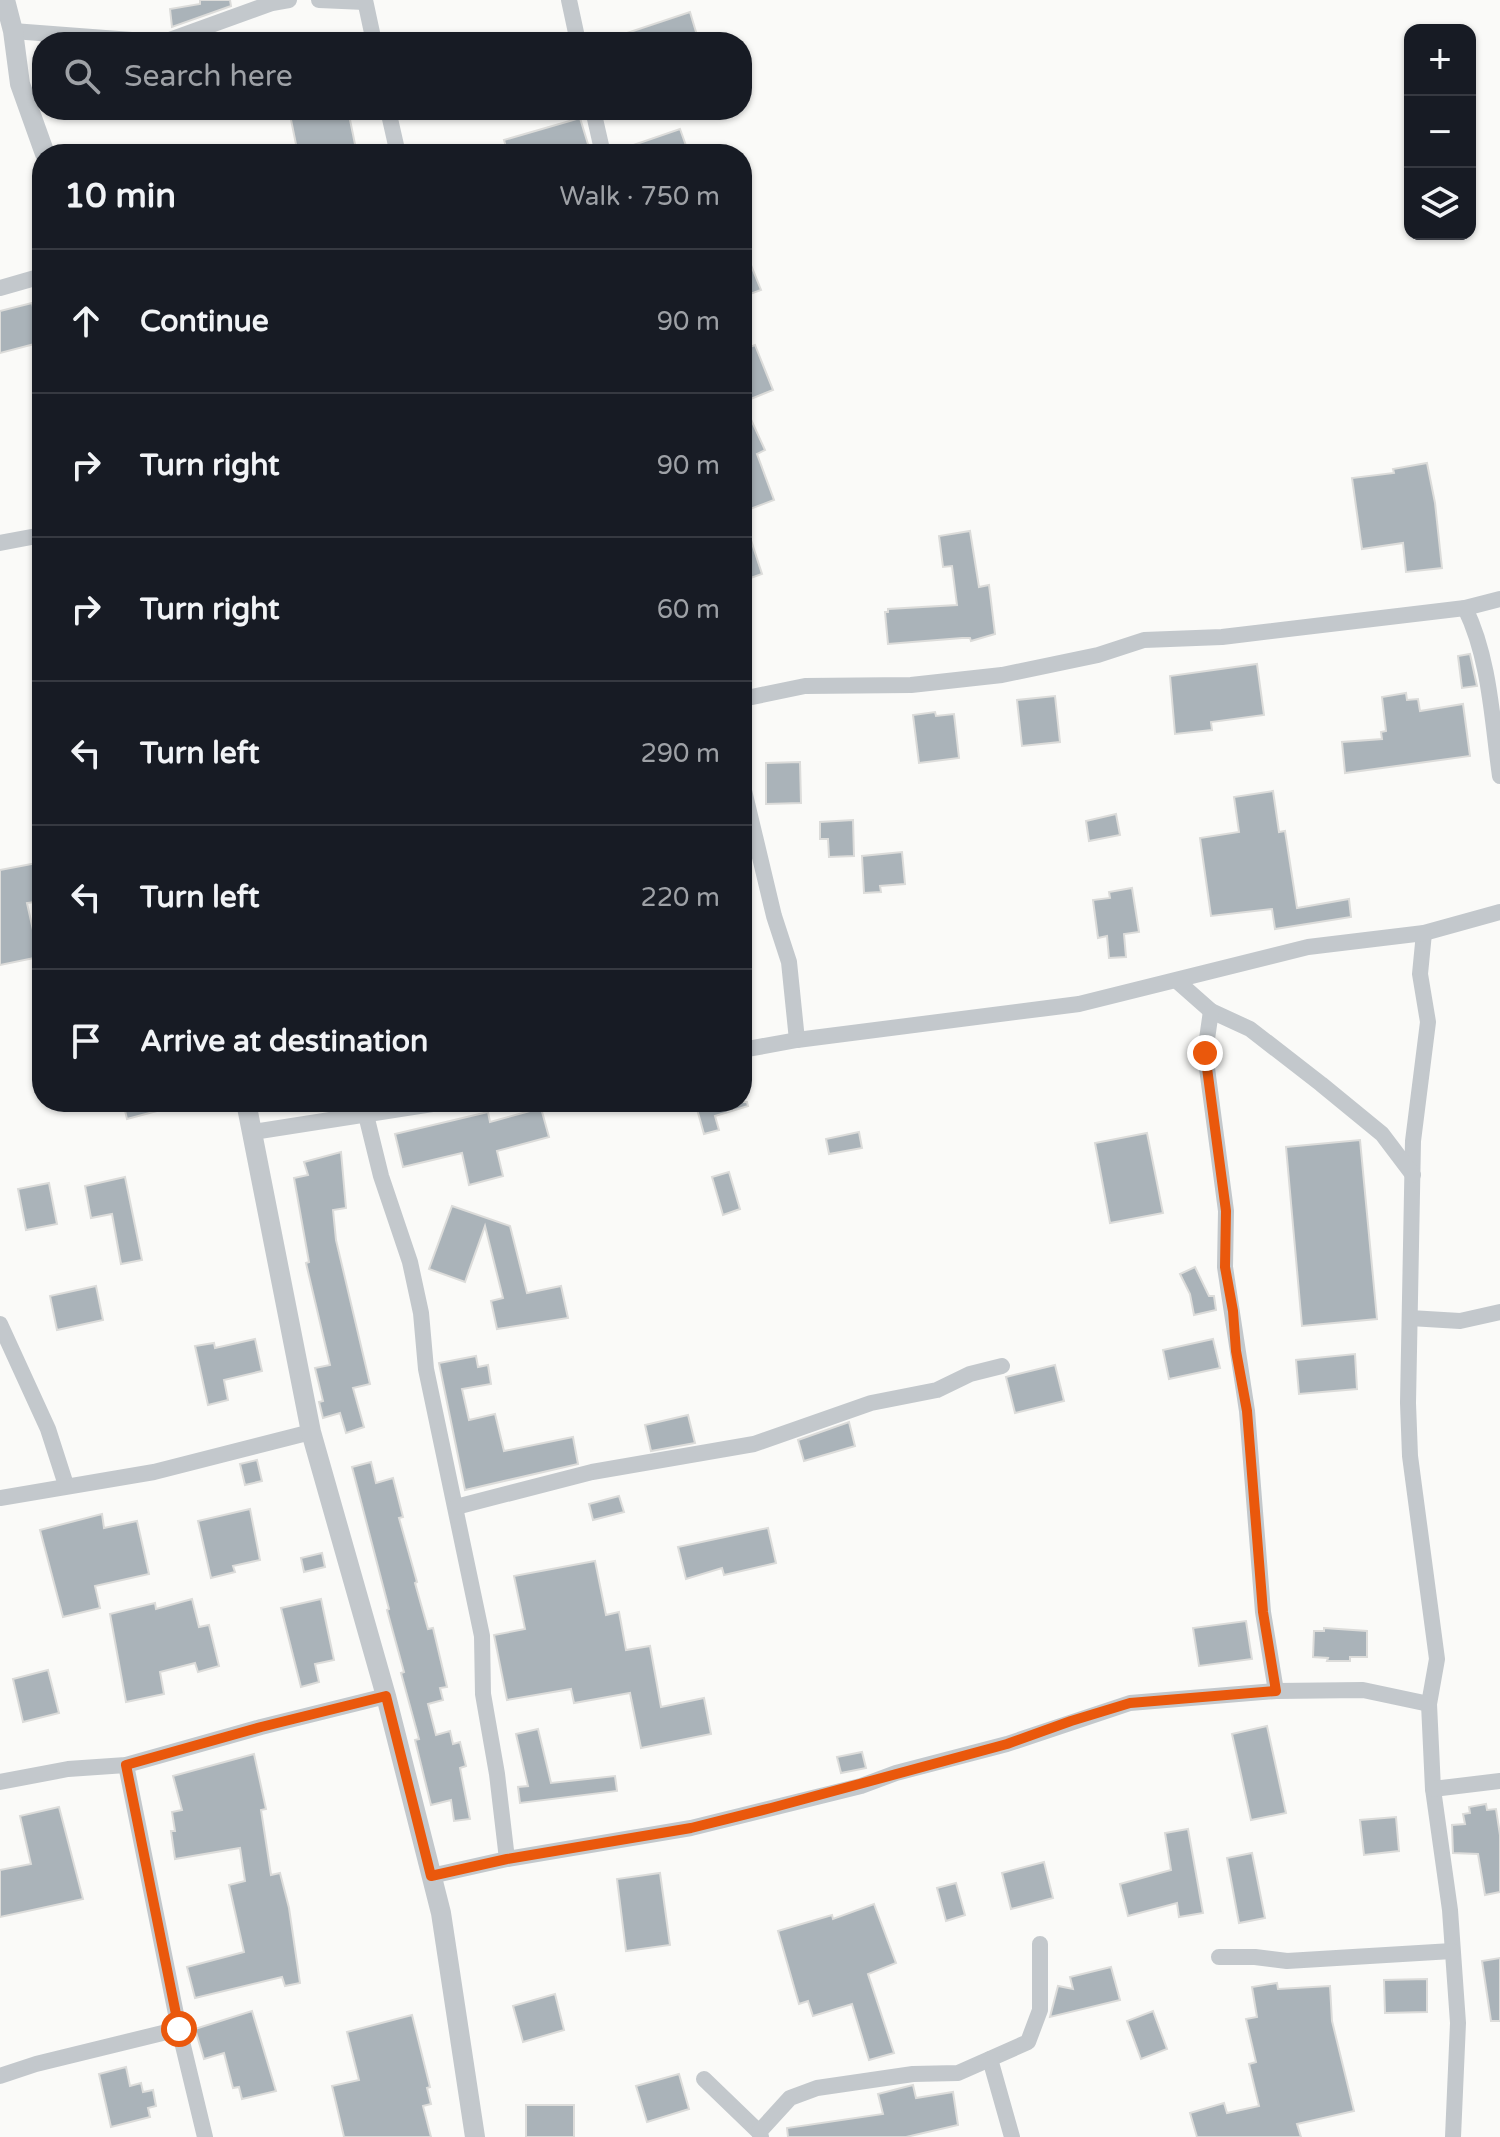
<!DOCTYPE html>
<meta charset="utf-8">
<style>
body{margin:0;font-family:"Varela Round",sans-serif;background:#242831;color:#f1f3f6}
.controls{position:absolute;right:24px;top:24px;display:grid;overflow:hidden;border-radius:16px;box-shadow:0 2px 6px #0004}
.controls button{width:72px;height:72px;display:grid;place-items:center;padding:0;border:0;border-bottom:2px solid #363941;background:#171b24;color:#f1f3f6;font:40px sans-serif}
.stop{position:absolute;width:24px;height:24px;margin:-18px;border:6px solid #ea580c;border-radius:50%;background:#fff}
.stop.end{background:#ea580c;border-color:#fff;box-shadow:0 2px 8px #0008}
.list{margin:0;padding:0;list-style:none}
h2{display:flex;justify-content:space-between;align-items:center;height:104px;margin:0;padding:0 32px;font-size:34px}
h2 small{font-size:26px;font-weight:400;color:#9ea1a6}
.list li{display:grid;grid-template-columns:52px 1fr auto;gap:24px;align-items:center;box-sizing:border-box;height:144px;padding:0 32px;border-top:2px solid #363941}
.list b{display:block;font-size:30px;white-space:nowrap}
.list em{font-size:26px;font-style:normal;color:#9ea1a6}
.icon{flex:none;width:44px;height:44px;fill:none;stroke:currentColor;stroke-width:2;stroke-linecap:round;stroke-linejoin:round}
.map{position:relative;flex:none;width:1500px;height:2137px;overflow:hidden}
.search{position:absolute;background:#171b24;box-shadow:0 2px 6px #0004;left:32px;top:32px;width:720px;height:88px;display:flex;align-items:center;gap:20px;box-sizing:border-box;padding:0 28px;border-radius:32px;color:#9ea1a6;font-size:30px}
.panel{position:absolute;background:#171b24;box-shadow:0 2px 6px #0004;left:32px;top:144px;width:720px;height:968px;border-radius:32px}
.map>svg:first-child{display:block}
.building{fill:#aab3b9;stroke:#dcdcda;stroke-width:2}
.lines{fill:none;stroke-linecap:round;stroke-linejoin:round}
.minor{stroke:#c3c8cc;stroke-width:16}
.tertiary{stroke:#c3c8cc;stroke-width:20}
.route{stroke:#ea580c;stroke-width:10}
</style>
<div class="map">
<svg width="1500" height="2137" viewBox="0 0 1500 2137">
<rect width="100%" height="100%" fill="#fafaf8"/>
<g class="building">
<polygon points="200,0 230,0 231,6 172,27 170,9 200,4"/>
<polygon points="690,12 699,42 609,42 609,39"/>
<polygon points="289,110 348,110 357,154 298,154"/>
<polygon points="580,118 591,154 508,154 504,140"/>
<polygon points="680,129 689,154 616,154 616,151"/>
<polygon points="742,243 761,290 742,297"/>
<polygon points="32,303 42,342 0,353 0,311"/>
<polygon points="755,345 773,390 743,402 765,450 757,454 774,500 742,512 742,350"/>
<polygon points="1427,463 1435,503 1442,568 1406,572 1403,543 1362,549 1352,478 1394,473 1393,469"/>
<polygon points="742,522 745,522 762,574 742,581"/>
<polygon points="970,531 979,587 989,585 995,634 971,641 970,638 962,638 888,644 885,612 888,612 888,609 957,605 952,566 943,567 939,536"/>
<polygon points="1470,654 1477,686 1462,688 1458,656"/>
<polygon points="1257,664 1264,715 1211,722 1212,730 1175,734 1170,676"/>
<polygon points="1406,693 1407,700 1418,699 1420,711 1463,704 1470,756 1345,773 1342,742 1382,739 1381,732 1386,731 1382,697"/>
<polygon points="1055,696 1060,742 1022,746 1017,700"/>
<polygon points="935,712 936,716 954,714 959,758 919,763 913,715"/>
<polygon points="800,762 801,803 766,804 766,763"/>
<polygon points="1273,791 1279,832 1285,831 1297,908 1349,899 1351,917 1275,929 1272,909 1211,916 1200,838 1239,832 1234,797"/>
<polygon points="1116,814 1120,835 1089,841 1086,821"/>
<polygon points="853,820 854,856 829,857 828,839 820,839 820,822"/>
<polygon points="902,852 905,884 880,886 881,892 864,893 862,856"/>
<polygon points="42,862 42,901 27,903 39,957 0,965 0,870"/>
<polygon points="1132,888 1139,932 1124,934 1126,957 1109,958 1107,936 1098,938 1093,900 1110,898 1109,892"/>
<polygon points="123,1102 171,1102 172,1107 127,1119"/>
<polygon points="695,1102 747,1102 748,1106 715,1116 719,1130 704,1134"/>
<polygon points="541,1108 549,1137 497,1151 503,1176 469,1185 462,1153 403,1167 395,1134 488,1112 490,1122"/>
<polygon points="859,1132 862,1148 829,1154 826,1139"/>
<polygon points="1147,1133 1163,1213 1110,1223 1095,1143"/>
<polygon points="1360,1140 1377,1319 1302,1326 1286,1147"/>
<polygon points="341,1152 346,1208 333,1210 336,1240 370,1384 353,1388 364,1427 346,1433 340,1413 323,1418 319,1402 323,1401 315,1368 330,1365 306,1263 309,1262 294,1178 308,1175 304,1162"/>
<polygon points="729,1172 740,1209 723,1215 712,1177"/>
<polygon points="125,1177 142,1260 121,1264 112,1214 91,1218 85,1186"/>
<polygon points="49,1183 57,1224 26,1230 18,1189"/>
<polygon points="452,1206 510,1226 527,1293 561,1286 568,1318 497,1329 491,1301 503,1298 485,1226 465,1282 429,1269"/>
<polygon points="1195,1267 1209,1296 1214,1296 1216,1310 1194,1315 1190,1294 1180,1274"/>
<polygon points="96,1286 103,1320 57,1330 50,1296"/>
<polygon points="255,1339 262,1371 224,1380 228,1400 208,1405 195,1346 214,1343 215,1348"/>
<polygon points="1213,1339 1220,1368 1169,1379 1163,1350"/>
<polygon points="1355,1354 1357,1389 1299,1394 1296,1360"/>
<polygon points="476,1356 478,1367 488,1365 491,1384 462,1389 469,1420 495,1414 504,1451 573,1437 578,1464 465,1490 439,1363"/>
<polygon points="1055,1365 1064,1401 1015,1413 1006,1377"/>
<polygon points="688,1415 695,1443 651,1451 645,1425"/>
<polygon points="849,1422 855,1446 804,1461 798,1440"/>
<polygon points="257,1460 262,1481 245,1485 240,1464"/>
<polygon points="371,1462 376,1483 393,1478 403,1517 399,1518 417,1582 415,1583 428,1629 433,1628 447,1687 440,1688 443,1700 428,1704 436,1735 450,1731 453,1744 460,1742 466,1766 460,1768 470,1819 454,1821 451,1800 431,1805 415,1740 419,1739 401,1673 404,1672 387,1610 389,1609 352,1467"/>
<polygon points="619,1496 624,1512 593,1520 589,1504"/>
<polygon points="250,1509 260,1560 233,1566 235,1572 211,1578 198,1521"/>
<polygon points="102,1514 104,1528 137,1521 149,1574 95,1586 100,1608 63,1617 40,1530"/>
<polygon points="768,1528 776,1563 724,1575 722,1568 686,1579 678,1547"/>
<polygon points="322,1553 325,1567 304,1572 301,1558"/>
<polygon points="595,1561 606,1615 619,1612 626,1650 650,1646 661,1707 704,1698 711,1734 641,1748 630,1693 574,1703 571,1689 507,1700 494,1635 525,1629 514,1576"/>
<polygon points="192,1599 199,1627 209,1625 219,1666 198,1672 195,1663 160,1672 164,1694 126,1702 110,1614 155,1603 156,1609"/>
<polygon points="321,1599 334,1660 315,1664 319,1682 301,1687 281,1608"/>
<polygon points="1246,1621 1252,1659 1199,1666 1193,1628"/>
<polygon points="1324,1628 1367,1631 1367,1657 1350,1657 1350,1661 1327,1661 1328,1658 1313,1657 1314,1631 1324,1631"/>
<polygon points="48,1670 59,1713 23,1722 13,1679"/>
<polygon points="1267,1726 1286,1813 1251,1820 1232,1734"/>
<polygon points="538,1729 551,1783 615,1776 617,1791 520,1803 518,1787 528,1786 516,1734"/>
<polygon points="862,1752 866,1768 841,1773 837,1757"/>
<polygon points="254,1754 266,1809 261,1810 271,1875 280,1873 289,1908 300,1983 285,1986 282,1977 195,1998 187,1967 244,1952 229,1885 245,1881 240,1848 175,1859 171,1831 175,1831 172,1812 182,1810 173,1776"/>
<polygon points="1486,1804 1487,1810 1496,1809 1500,1835 1500,1892 1485,1895 1478,1854 1453,1853 1452,1825 1465,1824 1463,1814 1470,1813 1469,1807"/>
<polygon points="59,1807 83,1899 0,1917 0,1870 31,1864 20,1816"/>
<polygon points="1396,1817 1399,1851 1364,1855 1360,1820"/>
<polygon points="1188,1829 1203,1913 1179,1917 1177,1903 1128,1916 1120,1884 1171,1870 1165,1833"/>
<polygon points="1252,1853 1265,1918 1239,1923 1227,1858"/>
<polygon points="1044,1862 1053,1898 1011,1909 1002,1873"/>
<polygon points="660,1873 670,1945 626,1951 617,1879"/>
<polygon points="956,1883 965,1915 946,1921 937,1888"/>
<polygon points="874,1904 896,1963 868,1974 894,2053 869,2060 852,2004 813,2016 808,2001 799,2004 778,1931 832,1915 833,1919"/>
<polygon points="1500,1958 1500,2021 1491,2021 1482,1961"/>
<polygon points="1111,1967 1120,2000 1050,2017 1058,1986 1073,1989 1070,1977"/>
<polygon points="1427,1979 1427,2012 1385,2013 1384,1980"/>
<polygon points="1277,1983 1278,1989 1330,1986 1332,2021 1354,2111 1297,2124 1301,2137 1197,2137 1190,2113 1224,2103 1227,2113 1259,2106 1249,2064 1256,2062 1246,2019 1257,2017 1252,1987"/>
<polygon points="555,1994 564,2030 523,2042 513,2006"/>
<polygon points="252,2011 276,2091 242,2099 239,2087 233,2088 224,2053 204,2059 195,2029"/>
<polygon points="1153,2011 1167,2049 1141,2059 1127,2021"/>
<polygon points="412,2015 430,2087 427,2088 431,2104 423,2106 431,2137 344,2137 332,2086 359,2080 347,2032"/>
<polygon points="126,2067 130,2086 141,2083 143,2092 153,2090 156,2106 148,2108 150,2117 111,2127 99,2074"/>
<polygon points="679,2074 689,2109 647,2122 636,2086"/>
<polygon points="913,2085 916,2098 953,2092 958,2125 906,2137 788,2137 787,2128 883,2114 878,2094"/>
<rect x="526" y="2105" width="48" height="32"/>
</g>
<g class="lines">
<g class="minor">
<polyline points="319,0 365,2"/>
<polyline points="365,0 374,42"/>
<polyline points="569,0 578,42"/>
<polyline points="13,31 158,42"/>
<polyline points="164,42 272,3 289,0"/>
<polyline points="388,110 398,154"/>
<polyline points="593,110 603,154"/>
<polyline points="0,288 42,276"/>
<polyline points="0,543 42,535"/>
<path d="M 1465,608 C 1490,659 1492,720 1500,776"/>
<polyline points="742,699 805,686 911,685 1002,675 1098,655 1144,640 1222,637 1465,608 1500,599"/>
<polyline points="742,782 774,916 789,962 797,1040"/>
<polyline points="1424,933 1420,974 1428,1022 1413,1141 1408,1403 1410,1456 1437,1659 1429,1704 1433,1789 1450,1910 1458,2023 1453,2137"/>
<polyline points="1177,981 1211,1011 1250,1029 1321,1084 1382,1134 1413,1175"/>
<polyline points="1211,1011 1205,1053 1226,1211 1225,1267 1247,1411 1263,1612 1276,1691"/>
<polyline points="742,1050 797,1040 1079,1004 1308,947 1424,933 1500,912"/>
<polyline points="366,1115 381,1176 410,1262 421,1313 426,1369 482,1636 483,1694 497,1774 507,1859"/>
<polyline points="253,1132 445,1102"/>
<polyline points="1410,1318 1460,1321 1500,1312"/>
<polyline points="0,1324 48,1429 66,1485"/>
<polyline points="0,1498 154,1472 311,1432"/>
<polyline points="456,1507 592,1472 754,1444 871,1403 937,1390 970,1374 1002,1366"/>
<polyline points="126,1765 179,2029 205,2137"/>
<polyline points="0,1782 68,1769 126,1765 261,1727 386,1696"/>
<polyline points="1433,1789 1500,1781"/>
<polyline points="431,1876 507,1859 691,1828 861,1786 896,1773 1007,1744 1130,1703 1276,1691 1363,1690 1429,1704"/>
<polyline points="1219,1957 1255,1957 1287,1961 1452,1951"/>
<polyline points="990,2059 1012,2137"/>
<polyline points="0,2076 36,2064 179,2029"/>
<polyline points="704,2079 759,2132 761,2137"/>
<polyline points="759,2132 790,2098 817,2088 913,2074 958,2073 1028,2042 1040,2010 1040,1944"/>
</g>
<g class="tertiary">
<polyline points="5,0 13,31 20,84 45,154"/>
<polyline points="246,1102 311,1432 386,1696 441,1913 475,2137"/>
</g>
</g>
<g class="lines">
<polyline class="route" points="179,2029 126,1765 261,1727 386,1696 431,1876 507,1859 691,1828 771,1808 1007,1744 1071,1721 1130,1703 1276,1691 1263,1612 1247,1411 1236,1351 1233,1311 1225,1267 1226,1211 1205,1053"/>
</g>
</svg>
<div class="controls">
<button>+</button>
<button>−</button>
<button><svg class="icon" aria-label="layers" viewBox="0 0 24 24"><path d="M12 4l9 5-9 5-9-5zM3 14l9 5 9-5"/></svg></button>
</div>
<div class="stop" style="left:179px;top:2029px"></div>
<div class="stop end" style="left:1205px;top:1053px"></div>
<div class="search"><svg class="icon" aria-label="search" viewBox="0 0 24 24"><circle cx="10" cy="10" r="6"/><path d="M15 15l6 6"/></svg>Search here</div>
<section class="panel">
<h2>10 min<small>Walk · 750 m</small></h2>
<ul class="list">
<li><svg class="icon" aria-label="ahead" viewBox="0 0 24 24"><path d="M12 20V5M6 11l6-6 6 6"/></svg><div><b>Continue</b></div><em>90 m</em></li>
<li><svg class="icon" aria-label="right" viewBox="0 0 24 24"><path d="M7 20v-9h11M14 6l5 5-5 5"/></svg><div><b>Turn right</b></div><em>90 m</em></li>
<li><svg class="icon" aria-label="right" viewBox="0 0 24 24"><path d="M7 20v-9h11M14 6l5 5-5 5"/></svg><div><b>Turn right</b></div><em>60 m</em></li>
<li><svg class="icon" aria-label="left" viewBox="0 0 24 24"><path d="M17 20v-9H6M10 6l-5 5 5 5"/></svg><div><b>Turn left</b></div><em>290 m</em></li>
<li><svg class="icon" aria-label="left" viewBox="0 0 24 24"><path d="M17 20v-9H6M10 6l-5 5 5 5"/></svg><div><b>Turn left</b></div><em>220 m</em></li>
<li><svg class="icon" aria-label="arrive" viewBox="0 0 24 24"><path d="M6 21V4h12l-3 4 3 4H6"/></svg><div><b>Arrive at destination</b></div></li>
</ul>
</section>
</div>
